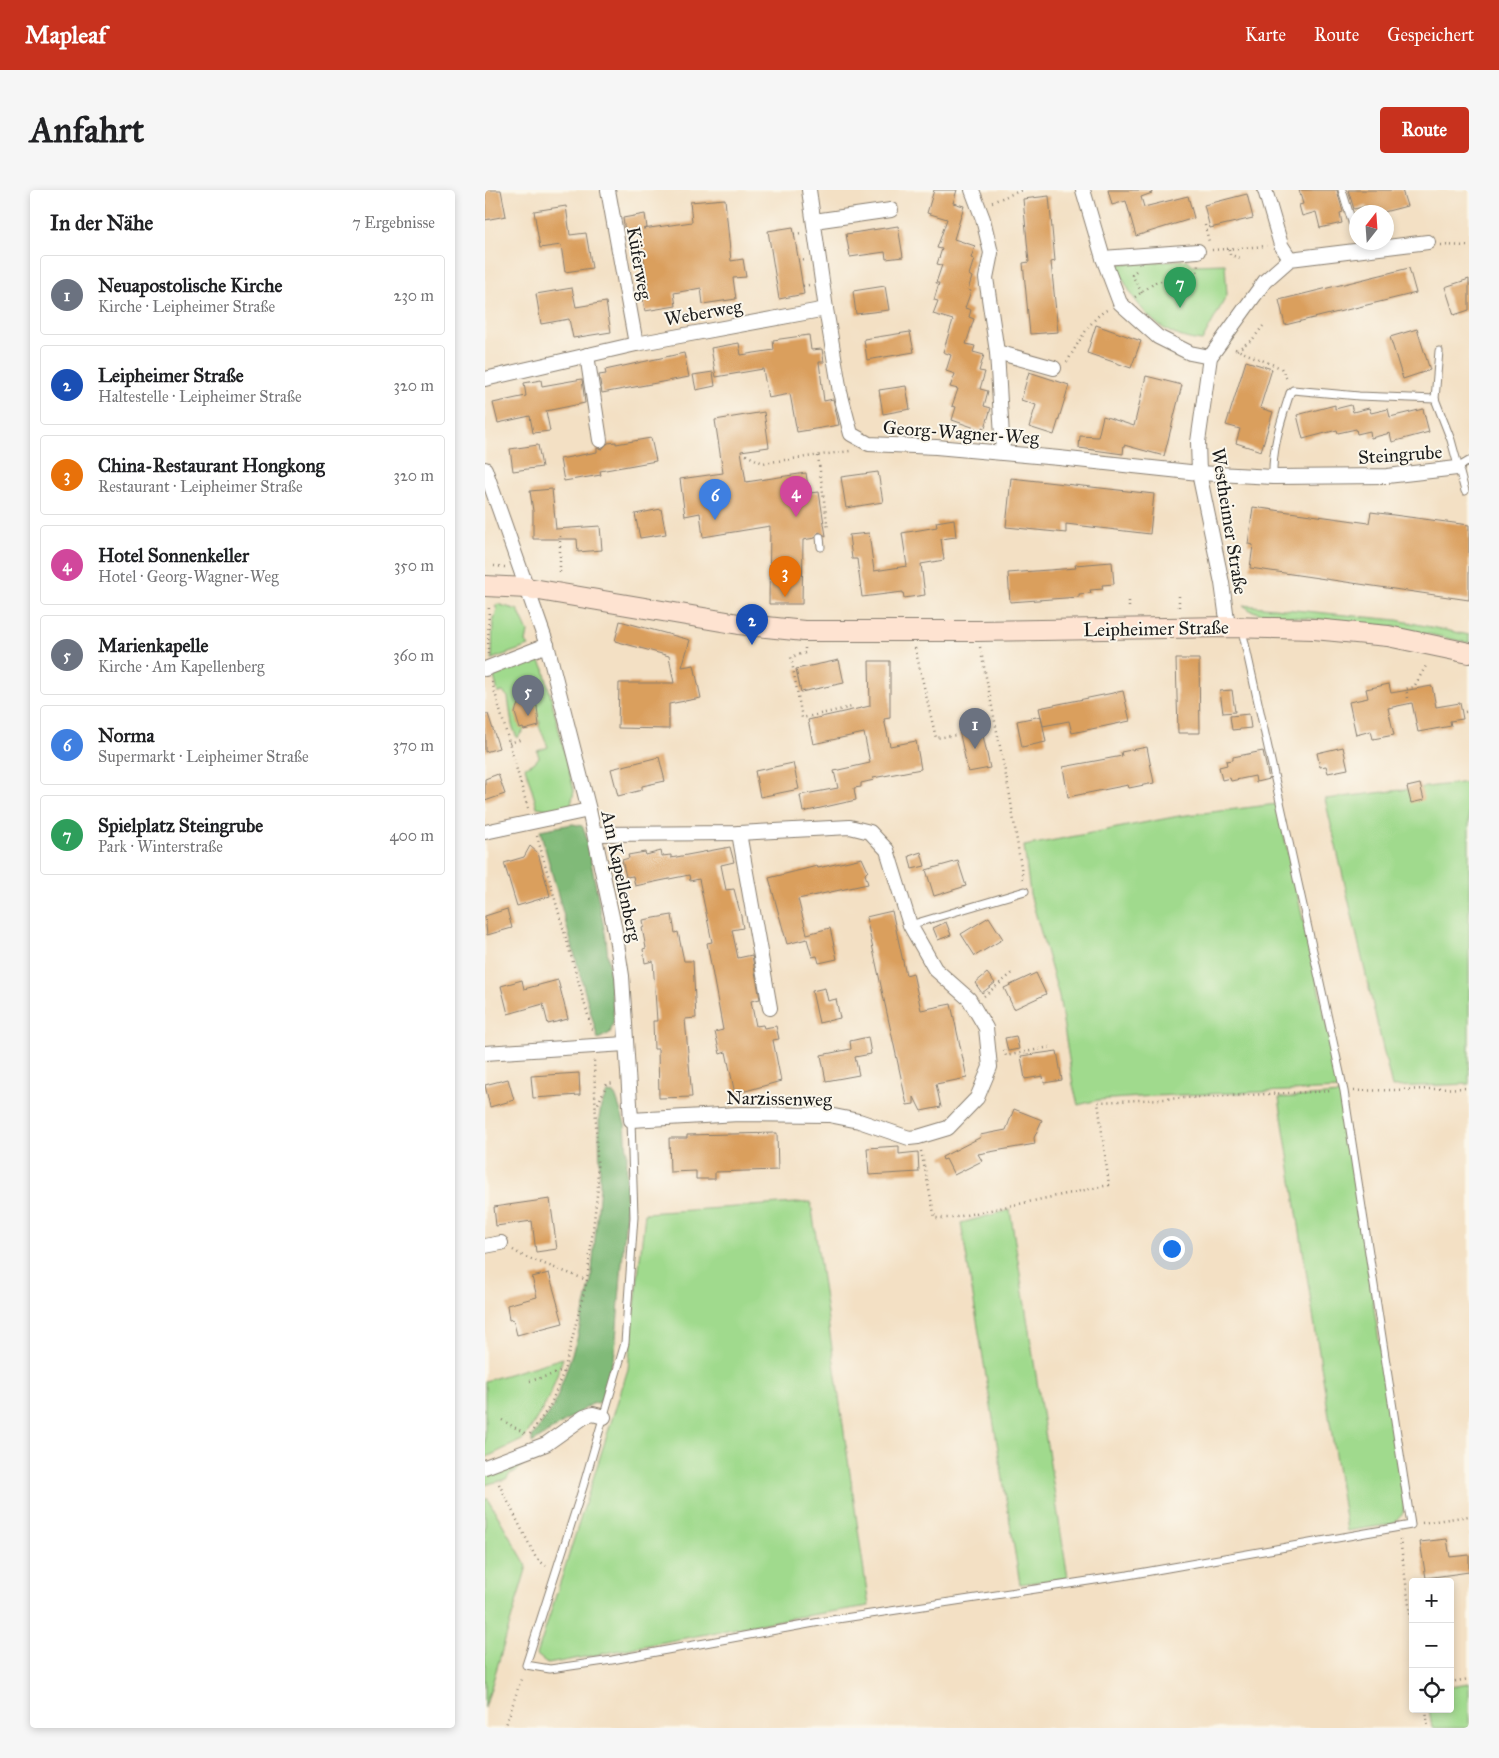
<!DOCTYPE html>
<html lang="de">
<meta charset="utf-8">
<style>
body{margin:0;font-family:"IM FELL Great Primer",serif;background:#f6f6f6;color:#202124}
.controls{position:absolute;right:15px;bottom:15px;display:grid;overflow:hidden;border-radius:5px;box-shadow:0 2px 8px #0003}
.controls button{width:45px;height:45px;display:grid;place-items:center;padding:0;border:0;border-bottom:1px solid #e0e0e0;background:#fff;color:#202124;font:25px sans-serif}
.compass{position:absolute;left:864px;top:15px;width:45px;height:45px;border-radius:50%;background:#fff;box-shadow:0 2px 8px #0003;rotate:17deg}
.you{position:absolute;left:686px;top:1058px;width:18px;height:18px;margin:-12px;border:4px solid #fff;border-radius:50%;background:#1a73e8;box-shadow:0 0 0 8px #1a73e833}
.badge{display:grid;place-items:center;width:32px;height:32px;border-radius:50%;background:#c8321e;color:#fff;font-size:16px;font-weight:700}
.pin{position:absolute;translate:-50% -41px;filter:drop-shadow(0 1px 2px #0008)}
.pin::after{content:'';position:absolute;top:26px;width:18px;height:15px;background:inherit;clip-path:polygon(0 0,100% 0,50% 100%)}
.list{margin:0;padding:0;list-style:none}
h2{display:flex;justify-content:space-between;align-items:center;height:65px;margin:0;padding:0 20px;font-size:21px}
h2 small{font-size:16px;font-weight:400;color:#757577}
.list li{display:grid;grid-template-columns:32px 1fr auto;gap:15px;align-items:center;box-sizing:border-box;height:80px;margin:0 10px 10px;padding:0 10px;border:1px solid #e0e0e0;border-radius:5px}
.list b{display:block;font-size:19px;white-space:nowrap}
.list p{margin:0;font-size:16px;white-space:nowrap;color:#757577}
.list em{font-size:16px;font-style:normal;color:#757577}
.icon{flex:none;width:28px;height:28px;fill:none;stroke:currentColor;stroke-width:2;stroke-linecap:round;stroke-linejoin:round}
.map{position:relative;flex:none;width:984px;height:1538px;overflow:hidden;border-radius:5px}
header{display:flex;align-items:center;gap:30px;box-sizing:border-box;height:70px;padding:0 25px;background:#c8321e;color:#fff}
header strong{font-size:24px}
nav{display:flex;gap:28px;margin-inline-start:auto;font-size:18px}
.intro{display:flex;align-items:center;justify-content:space-between;box-sizing:border-box;height:120px;padding:0 30px}
h1{margin:0;font-size:35px}
.button{padding:12px 22px;border-radius:5px;background:#c8321e;color:#fff;font-size:18px;font-weight:700}
main{display:flex;gap:30px;padding:0 30px}
aside{flex:1;background:#fff;border-radius:5px;box-shadow:0 2px 8px #0003}
.map>svg:first-child{display:block}
.green{fill:#a0da8d;stroke:#5e7b54}
.forest{fill:#80ba78;stroke:#4e6b4a}
.building{fill:#da9f5d}
.lines{fill:none;stroke-linecap:round;stroke-linejoin:round}
.lane-casing{stroke:#887e70;stroke-width:9}
.street-casing{stroke:#887e70;stroke-width:16}
.secondary-casing{stroke:#887e70;stroke-width:22}
.path{stroke:#887e70;stroke-width:2.5;stroke-dasharray:1 4;stroke-linecap:butt}
.lane{stroke:#fff;stroke-width:7}
.street{stroke:#fff;stroke-width:14}
.secondary{stroke:#fee3d1;stroke-width:20}
.labels{text-anchor:middle;stroke-width:4;stroke-linejoin:round;paint-order:stroke}
.street-label{font-size:19px;fill:#1c1c1c;stroke:#fbf7ec}
</style>
<header>
<strong>Mapleaf</strong>
<nav><a>Karte</a><a>Route</a><a>Gespeichert</a></nav>
</header>
<div class="intro"><h1>Anfahrt</h1><a class="button">Route</a></div>
<main>
<aside>
<h2>In der Nähe<small>7 Ergebnisse</small></h2>
<ul class="list">
<li><span class="badge" style="background:#6b7280">1</span><div><b>Neuapostolische Kirche</b><p>Kirche · Leipheimer Straße</p></div><em>230 m</em></li>
<li><span class="badge" style="background:#1a4fb4">2</span><div><b>Leipheimer Straße</b><p>Haltestelle · Leipheimer Straße</p></div><em>320 m</em></li>
<li><span class="badge" style="background:#e8710a">3</span><div><b>China-Restaurant Hongkong</b><p>Restaurant · Leipheimer Straße</p></div><em>320 m</em></li>
<li><span class="badge" style="background:#d1479c">4</span><div><b>Hotel Sonnenkeller</b><p>Hotel · Georg-Wagner-Weg</p></div><em>350 m</em></li>
<li><span class="badge" style="background:#6b7280">5</span><div><b>Marienkapelle</b><p>Kirche · Am Kapellenberg</p></div><em>360 m</em></li>
<li><span class="badge" style="background:#3f7fe0">6</span><div><b>Norma</b><p>Supermarkt · Leipheimer Straße</p></div><em>370 m</em></li>
<li><span class="badge" style="background:#2e9e5b">7</span><div><b>Spielplatz Steingrube</b><p>Park · Winterstraße</p></div><em>400 m</em></li>
</ul>
</aside>
<div class="map">
<svg width="984" height="1538" viewBox="0 0 984 1538">
<rect width="100%" height="100%" fill="#fbf7ec"/>
<filter id="ink" filterUnits="userSpaceOnUse"><feTurbulence type="fractalNoise" baseFrequency=".02" numOctaves="2"/><feDisplacementMap in="SourceGraphic" scale="10" xChannelSelector="R" yChannelSelector="G"/><feConvolveMatrix kernelMatrix="1 2 1 2 8 2 1 2 1" color-interpolation-filters="sRGB"/></filter>
<filter id="wash" filterUnits="userSpaceOnUse"><feTurbulence type="fractalNoise" baseFrequency=".0096" numOctaves="4" result="noise"/><feDisplacementMap in="SourceGraphic" scale="20" xChannelSelector="R" yChannelSelector="G"/><feGaussianBlur stdDeviation="1.12" result="paint"/><feColorMatrix in="noise" values="0 0 0 0 0 0 0 0 0 0 0 0 0 0 0 0 0 1.4 0 .05"/><feComposite in="paint" operator="in"/></filter>
<g filter="url(#wash)">
<rect width="100%" height="100%" fill="#f3e0c4"/>
<g class="green">
<path d="M 702,70 L 708,75 L 740,74 L 742,105 L 717,151 C 671,147 648,113 631,74 Z"/>
<polygon points="12,414 33,420 43,442 41,452 44,456 7,469 8,427 10,427 12,418 10,417"/>
<polygon points="758,415 912,430 984,445 984,453 910,437 777,424 765,420"/>
<polygon points="47,468 54,470 59,479 89,601 86,615 80,620 63,623 62,619 52,617 40,577 50,572 54,567 52,561 63,557 54,536 55,531 53,531 43,512 33,515 39,540 32,548 27,535 23,507 18,502 13,503 8,482"/>
<polygon points="984,592 984,894 907,897 840,609"/>
<polygon points="792,614 856,899 669,906 613,910 593,915 588,895 574,806 545,704 539,656 694,626"/>
<polygon points="856,904 919,1313 918,1323 909,1334 862,1341 794,908"/>
<polygon points="326,1012 384,1416 306,1428 63,1474 52,1465 143,1179 160,1023"/>
<polygon points="525,1020 583,1388 535,1394 476,1033"/>
<polygon points="78,1168 64,1208 39,1249 0,1268 0,1191"/>
<polygon points="39,1268 39,1273 30,1283 26,1283 21,1289 0,1295 0,1283"/>
<polygon points="0,1309 3,1309 42,1376 0,1518"/>
<polygon points="984,1493 984,1538 947,1538 944,1519 965,1519 965,1496"/>
</g>
<g class="forest">
<polygon points="88,634 97,636 100,642 121,748 129,830 125,843 113,849 55,640"/>
<polygon points="122,903 130,904 140,934 142,962 141,1022 130,1162 116,1212 107,1214 47,1253 47,1247 69,1216 92,1149 106,1091 115,996 114,928 116,916"/>
</g>
<g id="blocks">
<g class="building">
<polygon points="0,0 16,0 21,26 0,30"/>
<polygon points="449,0 472,0 468,13 479,16 469,49 490,56 486,68 489,69 484,85 487,87 483,100 486,101 480,118 486,120 484,127 489,129 481,154 490,156 488,162 499,165 494,181 500,182 495,199 503,201 499,216 506,218 500,238 497,237 496,240 467,230 471,217 467,216 473,199 465,197 470,184 461,181 466,165 458,162 468,130 448,124 453,111 449,110 454,93 451,93 457,75 452,74 457,59 452,58 462,29 442,23"/>
<polygon points="623,0 666,0 667,3 656,7 659,17 703,6 709,28 651,46 641,11 627,15"/>
<polygon points="814,0 852,0 858,22 855,23 857,33 835,38 831,22 817,26 814,15 818,14"/>
<polygon points="863,0 917,0 922,16 899,22 883,22 882,16 869,19"/>
<polygon points="762,4 768,28 725,38 719,15"/>
<polygon points="564,6 570,71 566,72 573,142 545,144 538,73 544,72 538,9"/>
<polygon points="240,9 246,71 258,69 261,87 248,88 251,109 218,114 216,98 189,103 191,116 160,121 156,96 163,95 154,40 140,42 138,28 160,24 162,38 158,39 207,32 205,12"/>
<polygon points="81,16 85,45 101,43 107,78 80,82 76,55 55,58 49,21"/>
<polygon points="413,36 418,67 401,69 400,62 365,67 361,44"/>
<polygon points="308,37 319,104 294,109 283,41"/>
<polygon points="924,78 931,103 800,135 794,110"/>
<polygon points="984,89 984,120 969,125 960,97"/>
<polygon points="400,96 404,120 371,124 368,101"/>
<polygon points="87,98 91,117 121,112 126,142 88,148 84,129 56,134 51,104"/>
<polygon points="611,135 656,151 646,178 602,163"/>
<polygon points="932,139 945,180 918,189 905,147"/>
<polygon points="425,142 429,162 382,170 379,149"/>
<polygon points="324,145 326,160 337,159 339,172 334,172 339,211 348,209 354,235 312,242 305,204 283,208 278,179 231,187 226,158 254,153 256,165 289,160 288,150"/>
<polygon points="199,163 204,187 117,203 114,185 121,184 120,180"/>
<polygon points="761,171 787,179 775,218 788,222 776,261 751,253 755,239 741,235"/>
<polygon points="228,182 230,196 211,200 208,185"/>
<polygon points="544,182 584,195 569,245 544,237 551,215 536,210"/>
<polygon points="661,186 697,195 679,266 639,255 638,264 594,258 595,246 613,247 618,226 649,236"/>
<polygon points="97,189 100,213 61,221 65,241 48,243 45,226 13,233 8,213 41,206 39,193 56,190 57,196"/>
<polygon points="421,196 425,219 398,224 394,200"/>
<polygon points="850,215 850,219 866,215 868,222 884,218 886,223 903,219 905,227 938,219 944,242 907,252 905,243 886,248 885,241 872,244 871,239 853,243 852,240 818,249 812,225"/>
<polygon points="279,222 284,257 256,261 261,292 321,283 324,303 334,302 341,346 334,342 330,348 318,350 317,414 284,414 285,336 218,347 215,323 200,326 195,289 238,283 230,230"/>
<polygon points="166,248 171,271 115,281 116,285 79,291 75,269 112,262 112,258 117,259 123,253 131,252 131,254"/>
<polygon points="53,255 57,277 28,281 25,259"/>
<polygon points="393,282 398,312 361,318 356,287"/>
<polygon points="526,288 669,304 665,344 581,334 581,343 521,337"/>
<polygon points="67,299 71,339 115,336 117,360 93,362 92,349 48,349 48,321 45,301"/>
<polygon points="768,317 884,333 886,322 984,335 984,410 765,378 768,355 763,354"/>
<polygon points="176,319 181,344 155,348 150,324"/>
<polygon points="469,329 471,347 456,349 459,370 436,374 440,405 419,408 418,402 377,407 372,369 367,369 364,345 384,343 389,381 422,376 417,343 452,337 451,332"/>
<polygon points="627,372 629,394 617,395 618,399 605,400 606,403 594,404 594,407 525,412 523,383 591,378 590,375"/>
<polygon points="135,431 205,450 197,477 209,475 216,508 184,514 184,539 133,538 134,493 189,493 184,466 130,451"/>
<polygon points="691,469 714,469 715,543 693,543"/>
<polygon points="354,470 359,493 316,502 311,479"/>
<polygon points="384,471 405,471 405,528 399,529 405,556 431,551 436,579 388,588 389,590 376,593 376,597 369,598 371,610 318,622 315,605 353,598 349,581 385,573 379,543 328,554 323,530 385,516"/>
<polygon points="904,494 906,503 947,496 951,517 975,513 978,529 965,531 966,536 933,542 927,513 903,518 909,545 888,549 886,541 871,545 864,512 883,508 881,499"/>
<polygon points="747,500 750,522 738,523 735,501"/>
<polygon points="638,501 645,531 587,543 584,531 558,536 554,518"/>
<polygon points="38,511 52,516 54,536 39,540 38,538 35,539 30,523 32,516"/>
<polygon points="0,524 3,524 14,558 0,562"/>
<polygon points="764,524 766,538 747,540 745,526"/>
<polygon points="556,526 561,552 537,557 532,531"/>
<polygon points="496,536 505,578 483,582 474,540"/>
<polygon points="662,557 669,593 644,598 643,595 583,607 578,577 637,566 636,562"/>
<polygon points="858,557 863,579 843,583 841,576 835,577 832,563"/>
<polygon points="778,561 784,589 771,592 770,586 746,591 745,588 737,590 734,577 742,575 741,571 748,570 748,567"/>
<polygon points="174,567 180,591 157,596 157,600 133,606 126,579"/>
<polygon points="308,573 314,599 275,607 270,581"/>
<polygon points="13,584 20,604 0,611 0,589"/>
<polygon points="935,594 939,610 926,613 922,597"/>
<polygon points="45,656 53,663 65,706 32,716 19,673 39,667"/>
<polygon points="245,657 249,672 236,675 241,700 249,699 256,726 258,738 247,740 253,768 267,765 275,809 266,811 271,836 278,835 279,838 291,836 294,849 288,850 296,891 250,904 241,862 235,864 230,842 238,840 222,753 227,752 214,689 205,691 204,685 150,696 148,686 141,687 137,670 144,668 143,665 160,662 161,665 176,661 177,666 186,665 186,668"/>
<polygon points="436,662 440,676 427,679 424,666"/>
<polygon points="377,668 383,681 380,684 383,694 313,709 322,744 345,738 352,769 334,773 332,766 327,767 322,749 302,754 284,688 332,676 333,678"/>
<polygon points="473,671 481,696 449,706 441,680"/>
<polygon points="22,719 27,738 2,745 0,726"/>
<polygon points="407,721 421,785 428,783 436,820 466,814 482,888 451,894 456,917 436,921 429,907 429,914 422,915 381,727"/>
<polygon points="187,725 190,743 193,742 199,771 208,771 211,828 200,829 207,907 174,908 173,859 169,859 168,831 172,831 168,771 160,773 158,759 161,758 157,738 159,737 158,730"/>
<polygon points="504,727 518,749 490,766 476,744"/>
<polygon points="461,732 466,745 453,750 448,738"/>
<polygon points="502,783 510,793 497,803 490,793"/>
<polygon points="551,783 561,804 529,819 519,798"/>
<polygon points="37,790 39,799 73,790 83,829 63,834 58,814 23,824 16,796"/>
<polygon points="340,798 343,811 351,809 355,828 334,833 327,801"/>
<polygon points="531,846 534,859 523,861 520,848"/>
<polygon points="383,847 386,864 370,867 374,885 341,891 336,865 366,859 365,851"/>
<polygon points="572,861 577,890 559,893 558,886 540,889 536,866"/>
<polygon points="94,883 95,905 48,908 46,886"/>
<polygon points="23,889 29,910 5,917 0,895"/>
<polygon points="529,919 557,930 549,948 550,954 493,964 497,971 469,985 461,969 458,970 457,967 496,947 495,945 521,940"/>
<polygon points="292,943 293,980 230,982 230,989 211,989 211,981 185,982 184,948 202,948 202,945"/>
<polygon points="414,956 414,964 433,962 434,982 384,985 382,958"/>
<polygon points="65,1009 72,1059 51,1062 47,1031 11,1036 9,1017"/>
<polygon points="64,1083 78,1133 32,1145 28,1129 24,1130 22,1115 52,1107 47,1087"/>
<polygon points="962,1349 965,1367 984,1365 984,1382 941,1388 935,1352"/>
</g>
</g>
</g>
<g filter="url(#ink)">
<use href="#blocks" fill-opacity="0" stroke="#887e70" stroke-width="1"/>
<g class="lines">
<g class="lane-casing">
<g id="lane">
<polyline points="857,0 872,48"/>
<polyline points="950,209 954,161"/>
<polyline points="972,278 984,271"/>
<path d="M 788,287 C 787,257 796,231 805,203 L 808,200 L 874,206 L 950,209 L 966,250 L 980,301"/>
<polyline points="335,347 336,357"/>
<polyline points="425,735 540,701"/>
<polyline points="146,930 149,1027 140,1153 98,1297 41,1475 65,1479 127,1470 346,1430 643,1385 926,1335 859,901 757,440"/>
</g>
</g>
<g class="street-casing">
<g id="street">
<polyline points="123,0 151,154"/>
<polyline points="324,0 341,119 355,202 366,244 384,254 451,257 574,268 714,283 788,287 902,286 972,278"/>
<polyline points="487,0 498,29 506,63 501,88 512,162 518,263"/>
<polyline points="598,0 618,68 635,113 673,147 705,163 725,167"/>
<polyline points="780,0 796,55 805,69"/>
<polyline points="329,31 406,20"/>
<polyline points="618,68 713,61"/>
<polyline points="512,162 569,178"/>
<polyline points="102,165 115,250"/>
<polyline points="0,189 151,154 341,119"/>
<polyline points="0,279 62,455 104,620 130,741 137,786 146,930 254,924 344,925 374,931 424,948 433,947 463,938 492,908 505,877 501,838 484,809 450,779 425,735 402,660 385,642 365,637 254,643 110,644"/>
<polyline points="743,437 737,393 714,283 713,252 725,167 780,91 805,69 943,52"/>
<polyline points="0,479 62,455"/>
<polyline points="0,642 104,620"/>
<polyline points="254,643 285,818"/>
<polyline points="0,863 140,854"/>
<polyline points="0,1056 16,1053"/>
<polyline points="0,1277 61,1254 99,1227 108,1224 119,1227"/>
</g>
</g>
<g class="secondary-casing">
<polyline id="secondary" points="0,396 42,398 254,434 319,441 492,441 743,437 829,439 903,446 984,463"/>
</g>
<g class="path">
<polyline points="507,12 537,0"/>
<polyline points="720,35 724,52"/>
<polyline points="309,44 317,43"/>
<polyline points="956,55 984,56"/>
<polyline points="744,59 745,65 756,68"/>
<polyline points="727,60 782,56"/>
<polyline points="313,71 320,70"/>
<polyline points="651,81 647,85 657,103"/>
<polyline points="318,96 324,95"/>
<polyline points="650,107 671,92 712,84 713,75"/>
<polyline points="750,159 796,178 803,191"/>
<polyline points="752,160 768,149 778,136"/>
<path d="M 582,172 C 591,157 606,127 622,120"/>
<polyline points="261,265 278,273 365,261 365,259"/>
<polyline points="333,266 343,340"/>
<polyline points="9,376 20,377"/>
<polyline points="75,382 75,345"/>
<polyline points="644,417 644,404"/>
<polyline points="694,417 694,405"/>
<polyline points="495,457 525,606 538,690"/>
<polyline points="320,458 320,463 306,467 317,528 367,517"/>
<polyline points="430,458 451,548 471,545"/>
<polyline points="3,464 4,414"/>
<polyline points="7,492 43,619"/>
<polyline points="923,508 921,499 929,497 942,474"/>
<polyline points="980,522 984,521"/>
<polyline points="24,553 38,549"/>
<polyline points="52,646 108,843"/>
<polyline points="499,806 530,781"/>
<polyline points="519,860 521,866 565,857"/>
<polyline points="869,901 984,898"/>
<polyline points="111,918 122,894 130,893"/>
<polyline points="436,961 450,1028 467,1028 624,995 613,912 848,901"/>
<polyline points="28,1060 38,1066 102,1090"/>
<polyline points="45,1191 79,1181"/>
<polyline points="17,1230 43,1245"/>
<polyline points="45,1244 65,1216 79,1181 102,1090 113,997 109,870"/>
<polyline points="14,1294 51,1368 61,1376"/>
<polyline points="937,1333 984,1326"/>
<polyline points="915,1349 928,1445"/>
<polyline points="965,1492 984,1489"/>
<polyline points="941,1519 943,1538"/>
<polyline points="20,1538 37,1486"/>
</g>
<use href="#lane" class="lane"/>
<use href="#street" class="street"/>
<use href="#secondary" class="secondary"/>
</g>
</g>
<g class="labels">
<g class="street-label">
<text transform="translate(155 73) rotate(80)" y="7">Küferweg</text>
<text transform="translate(218 122) rotate(-10)" y="7">Weberweg</text>
<text transform="translate(476 242) rotate(4)" y="7">Georg-Wagner-Weg</text>
<text transform="translate(915 264) rotate(-4)" y="7">Steingrube</text>
<text transform="translate(745 331) rotate(81)" y="7">Westheimer Straße</text>
<text transform="translate(671 438) rotate(-1)" y="7">Leipheimer Straße</text>
<text transform="translate(137 686) rotate(78)" y="7">Am Kapellenberg</text>
<text transform="translate(294 908) rotate(1)" y="7">Narzissenweg</text>
</g>
</g>
</svg>
<div class="controls">
<button>+</button>
<button>−</button>
<button><svg class="icon" aria-label="locate" viewBox="0 0 24 24"><circle cx="12" cy="12" r="6"/><path d="M12 2v4M12 18v4M2 12h4M18 12h4"/></svg></button>
</div>
<svg class="compass" viewBox="-18 -18 36 36"><path d="M0-13l5 13h-10z" fill="#e53935"/><path d="M0 13l5-13h-10z" fill="#757577"/></svg>
<div class="you"></div>
<div class="pin badge" style="left:490px;top:559px;background:#6b7280">1</div>
<div class="pin badge" style="left:267px;top:455px;background:#1a4fb4">2</div>
<div class="pin badge" style="left:300px;top:407px;background:#e8710a">3</div>
<div class="pin badge" style="left:311px;top:327px;background:#d1479c">4</div>
<div class="pin badge" style="left:43px;top:526px;background:#6b7280">5</div>
<div class="pin badge" style="left:230px;top:330px;background:#3f7fe0">6</div>
<div class="pin badge" style="left:695px;top:118px;background:#2e9e5b">7</div>
</div>
</main>
